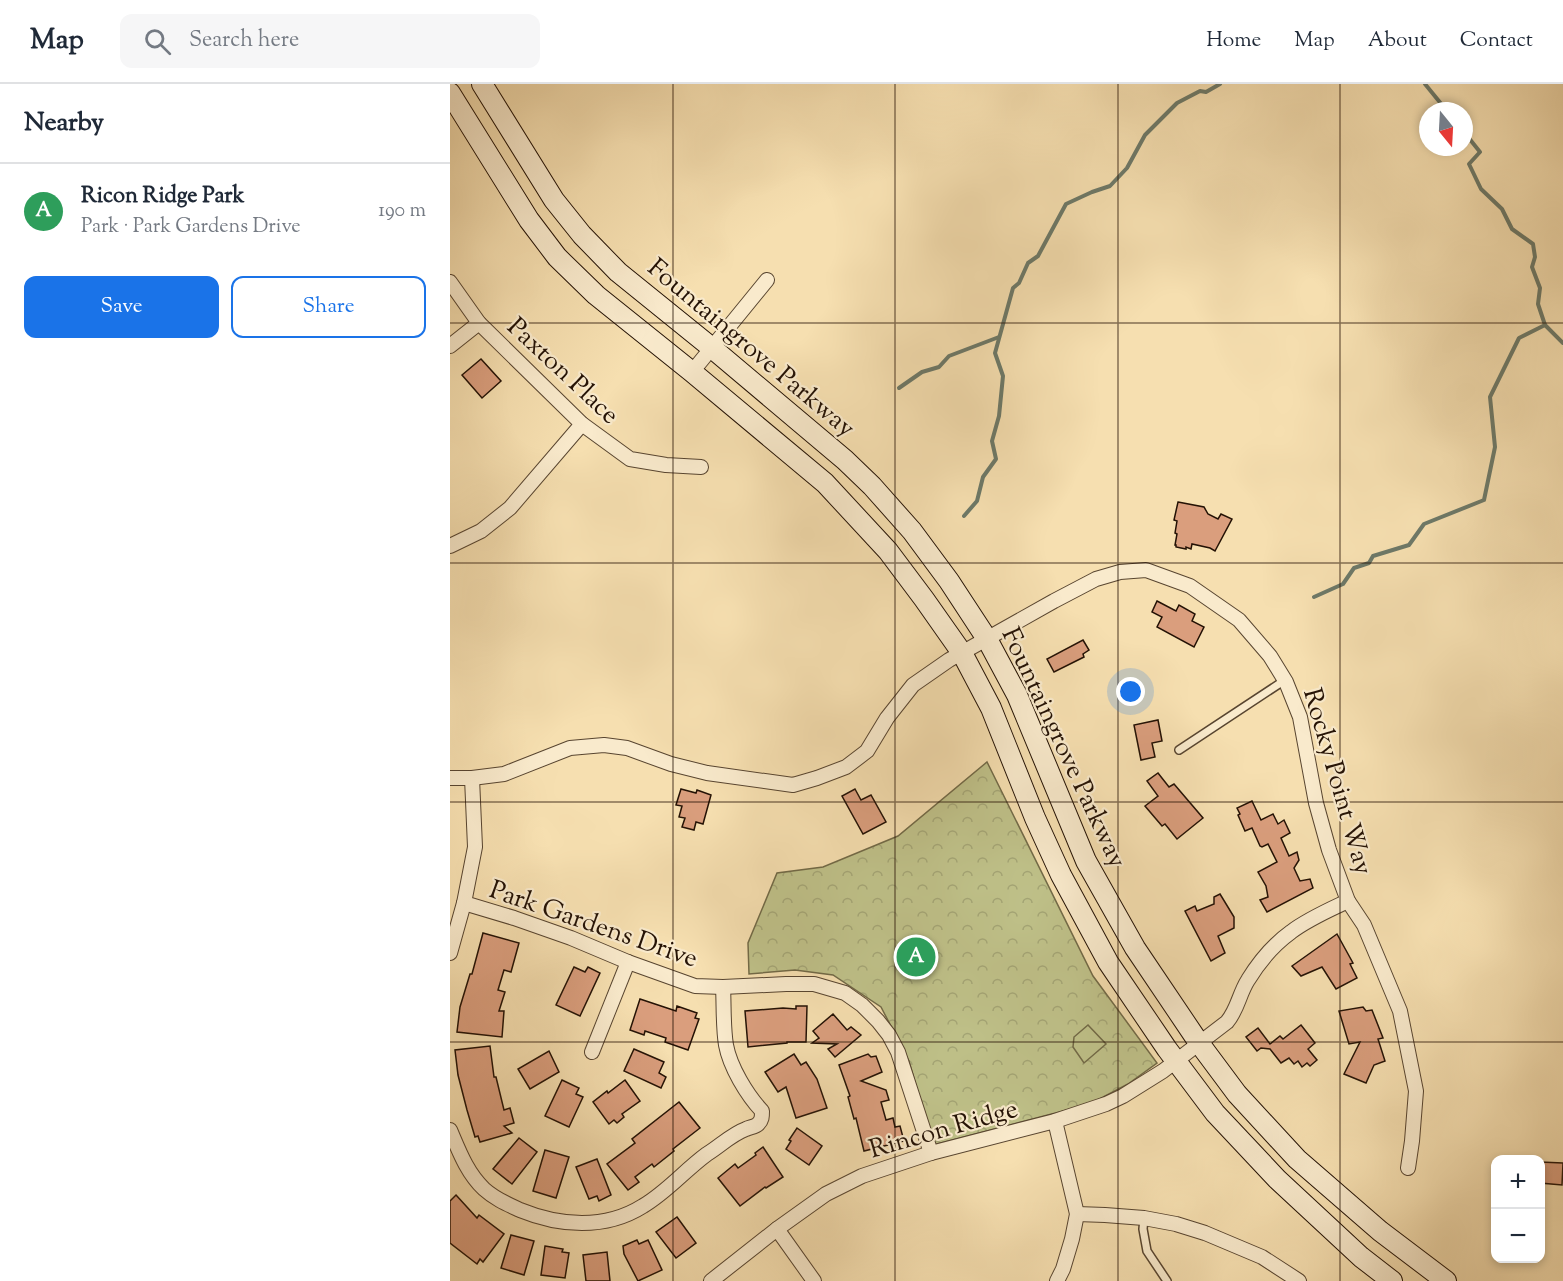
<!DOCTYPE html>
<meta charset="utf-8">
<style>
body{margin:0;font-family:"Sorts Mill Goudy",serif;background:#f6f6f7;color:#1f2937}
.controls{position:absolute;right:18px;bottom:18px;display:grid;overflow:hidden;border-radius:12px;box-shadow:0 3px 9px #0003}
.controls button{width:54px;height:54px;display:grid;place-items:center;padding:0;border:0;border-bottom:2px solid #e0e1e3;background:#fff;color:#1f2937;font:30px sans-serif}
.compass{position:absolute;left:969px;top:18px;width:54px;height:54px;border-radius:50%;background:#fff;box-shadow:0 3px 9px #0003;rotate:162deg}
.you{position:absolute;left:681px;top:608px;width:21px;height:21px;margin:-15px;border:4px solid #fff;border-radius:50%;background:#1a73e8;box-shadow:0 0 0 9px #1a73e833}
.badge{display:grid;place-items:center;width:39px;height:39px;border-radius:50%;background:#1a73e8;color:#fff;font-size:20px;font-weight:700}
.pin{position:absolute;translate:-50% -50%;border:3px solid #fff;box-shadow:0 2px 6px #0006}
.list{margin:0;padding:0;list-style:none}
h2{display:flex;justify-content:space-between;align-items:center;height:78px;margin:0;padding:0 24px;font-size:26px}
h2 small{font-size:20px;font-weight:400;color:#747a83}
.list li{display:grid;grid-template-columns:39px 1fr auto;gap:18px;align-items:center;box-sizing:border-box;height:96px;padding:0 24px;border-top:2px solid #e0e1e3}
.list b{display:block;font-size:22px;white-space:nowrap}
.list p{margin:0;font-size:20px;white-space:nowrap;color:#747a83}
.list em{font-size:20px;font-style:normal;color:#747a83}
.actions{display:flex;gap:12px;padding:18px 24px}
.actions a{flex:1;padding:14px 0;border:2px solid #1a73e8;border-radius:12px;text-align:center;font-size:21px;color:#1a73e8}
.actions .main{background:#1a73e8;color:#fff}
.icon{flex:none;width:33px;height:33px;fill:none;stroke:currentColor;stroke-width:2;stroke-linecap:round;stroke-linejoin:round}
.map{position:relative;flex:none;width:1113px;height:1197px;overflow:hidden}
header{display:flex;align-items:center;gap:36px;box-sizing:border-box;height:84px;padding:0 30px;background:#fff;border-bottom:2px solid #e0e1e3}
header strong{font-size:28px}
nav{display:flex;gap:33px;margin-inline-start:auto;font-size:21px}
.search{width:420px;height:54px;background:#f6f6f7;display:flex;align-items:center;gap:15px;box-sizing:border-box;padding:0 21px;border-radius:12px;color:#747a83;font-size:22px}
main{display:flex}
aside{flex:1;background:#fff}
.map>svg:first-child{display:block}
.forest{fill:url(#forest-crowns);stroke:#726a47;stroke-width:1.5}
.garden{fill:#bfc189;stroke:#726a47;stroke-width:1.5}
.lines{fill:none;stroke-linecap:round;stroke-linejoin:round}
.stream{stroke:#6d7968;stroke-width:4}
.building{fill:#da9e7d;stroke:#241205;stroke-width:1.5}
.service-casing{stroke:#584530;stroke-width:10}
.minor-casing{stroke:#584530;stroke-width:16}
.secondary-casing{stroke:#241205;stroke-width:22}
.service{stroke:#f9eacc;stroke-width:7}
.minor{stroke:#f9eacc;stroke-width:14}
.secondary{stroke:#f9eacc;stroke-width:20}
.grid{fill:none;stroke:#241205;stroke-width:1.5;stroke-opacity:0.55}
.labels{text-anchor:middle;stroke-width:4.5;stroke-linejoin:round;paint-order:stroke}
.street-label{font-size:26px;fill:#241205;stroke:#f9eacc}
</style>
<header>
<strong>Map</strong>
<div class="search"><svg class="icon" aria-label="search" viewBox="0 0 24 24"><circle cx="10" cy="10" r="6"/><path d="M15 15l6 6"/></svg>Search here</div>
<nav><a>Home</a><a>Map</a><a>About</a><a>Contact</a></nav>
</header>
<main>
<aside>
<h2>Nearby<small></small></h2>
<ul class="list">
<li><span class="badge" style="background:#2e9e5b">A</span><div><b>Ricon Ridge Park</b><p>Park · Park Gardens Drive</p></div><em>190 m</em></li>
</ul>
<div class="actions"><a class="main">Save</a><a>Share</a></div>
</aside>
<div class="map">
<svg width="1113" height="1197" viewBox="0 0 1113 1197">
<defs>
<pattern id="forest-crowns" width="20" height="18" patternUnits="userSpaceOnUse" patternTransform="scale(1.5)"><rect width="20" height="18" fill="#bfc189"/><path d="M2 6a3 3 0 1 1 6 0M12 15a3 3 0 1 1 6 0" fill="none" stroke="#a4a575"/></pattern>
</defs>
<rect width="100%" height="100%" fill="#f6dfb0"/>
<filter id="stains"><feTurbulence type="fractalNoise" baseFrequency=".00333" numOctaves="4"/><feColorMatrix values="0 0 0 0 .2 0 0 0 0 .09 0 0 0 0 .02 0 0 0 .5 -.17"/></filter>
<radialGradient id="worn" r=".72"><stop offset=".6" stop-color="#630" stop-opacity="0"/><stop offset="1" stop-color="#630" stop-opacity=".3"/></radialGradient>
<polygon class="forest" points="537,678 643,892 707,979 678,1000 640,1020 483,1061 459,977 431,923 383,891 345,886 299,890 298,859 327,789 373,783 448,752"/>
<polygon class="garden" points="638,941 656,960 634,979 623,963 624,953"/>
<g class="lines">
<g class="stream">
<polyline points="975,0 997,27"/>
<polyline points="1095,241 1113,259"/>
<polyline points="449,304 472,288 489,283 499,272 549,253"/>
<polyline points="514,432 527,417 533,393 546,375 542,357 549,332 553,292 545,269 563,204 569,199 578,179 588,172 616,120 642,108 660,102 677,84 695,51 727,19 750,7 756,8 770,0"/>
<polyline points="864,513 893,500 904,484 919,479 923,472 959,461 974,440 1034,416 1045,363 1040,313 1069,254 1095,241 1088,220 1090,204 1082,183 1085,173 1083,160 1062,145 1052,125 1031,105 1019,80 1030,68 1014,48"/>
</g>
</g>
<g class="building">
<polygon points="31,275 51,297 32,314 12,291"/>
<polygon points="728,418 754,423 758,430 768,435 771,430 782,435 765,467 760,464 742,460 741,465 736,463 736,465 726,463 726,461 725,461 727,450 725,449 727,437 724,436"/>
<polygon points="707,517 726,527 729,521 745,530 742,537 754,543 744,563 707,543 712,533 702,528"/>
<polygon points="633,556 639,566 633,570 634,573 604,588 597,575"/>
<polygon points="708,636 712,657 702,659 705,673 691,676 684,641"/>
<polygon points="708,689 719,703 724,700 753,734 727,755 715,740 712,742 695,722 708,712 697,697"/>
<polygon points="231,705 246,709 247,706 261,711 253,740 246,738 244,746 232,743 235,734 229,733 232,722 226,721"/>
<polygon points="405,705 411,716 421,711 436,738 413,750 392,712"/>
<polygon points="802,717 811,736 823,730 828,740 834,736 840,749 831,754 839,772 847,768 849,776 844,784 850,797 860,795 863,804 817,828 810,816 818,813 816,802 808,788 827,778 818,760 812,763 810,762 802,744 795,747 788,731 790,730 787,724"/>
<polygon points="770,810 784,833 784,844 768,852 775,869 761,877 735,827 745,822 747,827 764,820 764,813"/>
<polygon points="33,849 69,859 61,888 54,886 48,906 55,908 49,927 54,927 52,953 7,948 10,923 20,890 22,890"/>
<polygon points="887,850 903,879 900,880 907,894 886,905 872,883 851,892 842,882"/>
<polygon points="124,883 135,888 138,883 150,889 130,932 106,921"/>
<polygon points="190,915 226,927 227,922 247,929 245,934 249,935 238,966 215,958 216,954 195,947 194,951 180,946"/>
<polygon points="346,922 357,922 356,958 337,958 337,959 298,963 295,927 333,924 346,925"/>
<polygon points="913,923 916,927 922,926 933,954 928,955 935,977 924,981 916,999 894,990 910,958 899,960 889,927"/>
<polygon points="383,930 397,946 401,943 411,951 385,973 378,965 387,960 362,959 369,954 363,947"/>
<polygon points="851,941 865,959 858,965 867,976 860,982 857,979 852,983 848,977 844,980 839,974 831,979 820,965 811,964 807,967 796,953 808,944 820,960 830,952 833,955"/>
<polygon points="40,962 44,993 46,993 54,1026 60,1024 64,1039 54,1042 62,1049 30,1058 28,1052 25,1053 17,1026 8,991 5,966"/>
<polygon points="184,965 214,978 209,989 216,993 211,1004 174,987"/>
<polygon points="99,967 109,988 80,1005 68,985"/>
<polygon points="344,970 351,981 356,978 367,995 377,1024 346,1034 336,1003 328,1008 315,988"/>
<polygon points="418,970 421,973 426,972 432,988 411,997 436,1006 439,1016 431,1018 436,1036 443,1034 445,1043 450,1042 454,1057 414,1067 406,1034 404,1035 398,1013 400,1012 389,981"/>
<polygon points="112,996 129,1004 126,1010 133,1013 119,1043 95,1032"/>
<polygon points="175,996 190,1017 172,1030 174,1033 167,1039 164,1036 159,1040 143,1018 157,1007 158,1009"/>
<polygon points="229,1018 250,1044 223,1065 224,1067 204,1083 202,1080 185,1093 189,1098 178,1106 157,1080 185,1059 182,1055"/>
<polygon points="347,1044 372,1062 359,1081 336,1065 341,1057 339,1056"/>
<polygon points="69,1054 87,1068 62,1100 43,1085"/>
<polygon points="313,1063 333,1093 316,1104 315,1103 290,1122 268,1094 285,1080 288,1084 306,1071 305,1069"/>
<polygon points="95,1066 119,1073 106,1114 83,1107"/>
<polygon points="147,1075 161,1111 149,1117 147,1112 139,1115 126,1083"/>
<polygon points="1090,1078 1113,1079 1112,1101 1090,1099"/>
<polygon points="6,1111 27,1134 29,1131 54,1150 33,1178 30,1175 27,1180 0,1159 0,1117"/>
<polygon points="227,1133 246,1159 226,1174 206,1148"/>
<polygon points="61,1151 84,1157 74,1191 51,1184"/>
<polygon points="187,1156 189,1160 198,1156 212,1186 188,1197 174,1170 173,1162"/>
<polygon points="95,1162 113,1165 112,1168 119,1169 115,1194 91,1191"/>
<polygon points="157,1168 160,1197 136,1197 133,1171"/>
</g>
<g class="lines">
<g class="service-casing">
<g id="service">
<polyline points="729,666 835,596"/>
<polyline points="694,1134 693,1145 697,1167 717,1197"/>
</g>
</g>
<g class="minor-casing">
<g id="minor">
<polyline points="0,198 29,239 132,340 180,375 216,381 251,383"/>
<polyline points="0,262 29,239"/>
<polyline points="242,288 317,196"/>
<polyline points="0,462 31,447 60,424 132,340"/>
<polyline points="0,694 22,694 54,690 120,664 154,661 177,664 221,680 257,689 343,701 367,694 396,683 417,667 437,634 463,601 499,576 604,517 646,495 670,488 696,486 740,502 789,536 820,572 836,598 850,633 866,719 879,766 898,817 914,841 950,927 966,1007 962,1057 958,1084"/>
<polyline points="14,819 64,834 121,854 178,878 245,902 273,903 336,900 364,900 395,909 412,921 428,937 439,951 448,968 481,1069"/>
<polyline points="0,869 14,819 25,763 22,694"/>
<polyline points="142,968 178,878"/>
<polyline points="605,1037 627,1130 622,1155 613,1185 607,1197"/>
<path d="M 0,1046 C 9,1067 17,1089 34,1105 C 45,1115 57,1120 70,1126 C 109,1142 155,1146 193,1122 C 217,1108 235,1086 257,1070 C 270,1062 282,1050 296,1045 C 300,1043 305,1043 308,1040 C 312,1036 312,1033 312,1027 C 297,1011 280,983 276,961 C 273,943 274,922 273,903"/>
<polyline points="627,1130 655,1131 694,1134 726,1140 755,1149 812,1173 849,1197"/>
<polyline points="327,1145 364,1197"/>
<path d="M 261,1197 L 327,1145 L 376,1110 L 412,1092 L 481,1069 L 605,1037 L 656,1020 L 673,1012 L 713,987 L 777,938 C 788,925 789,910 798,896 C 809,878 823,861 841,848 C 858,835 879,826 898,817"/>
</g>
</g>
<g class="secondary-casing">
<g id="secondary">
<polyline points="32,0 104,116 132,151 168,188 262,264 395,376 422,402 462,447 499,497 537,555 567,611 636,777 685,864 749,959 787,1010 847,1075 930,1147 996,1197"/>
<polyline points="0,9 79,136 107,173 146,211 242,288 375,399 438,467 474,515 512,569 541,624 585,734 611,791 658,878 717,965 765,1029 827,1095 911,1173 942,1197"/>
</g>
</g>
<use href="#service" class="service"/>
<use href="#minor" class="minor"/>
<use href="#secondary" class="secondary"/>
</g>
<path class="grid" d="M 223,0 L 223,1197M 445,0 L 445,1197M 668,0 L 668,1197M 890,0 L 890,1197M 0,239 L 1113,239M 0,479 L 1113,479M 0,718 L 1113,718M 0,958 L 1113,958"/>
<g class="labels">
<g class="street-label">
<text transform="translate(302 263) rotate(40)" y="9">Fountaingrove Parkway</text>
<text transform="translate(114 286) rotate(43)" y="9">Paxton Place</text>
<text transform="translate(615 663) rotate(65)" y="9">Fountaingrove Parkway</text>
<text transform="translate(889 697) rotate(74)" y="9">Rocky Point Way</text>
<text transform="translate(144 839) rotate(19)" y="9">Park Gardens Drive</text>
<text transform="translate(493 1044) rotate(-16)" y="9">Rincon Ridge</text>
</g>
</g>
<rect width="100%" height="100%" filter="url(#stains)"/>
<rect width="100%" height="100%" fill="url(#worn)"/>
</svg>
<div class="controls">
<button>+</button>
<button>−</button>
</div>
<svg class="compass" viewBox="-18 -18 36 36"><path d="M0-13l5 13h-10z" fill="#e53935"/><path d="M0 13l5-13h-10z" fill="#747a83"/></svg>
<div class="you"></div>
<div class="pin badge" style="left:466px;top:873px;background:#2e9e5b">A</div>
</div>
</main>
